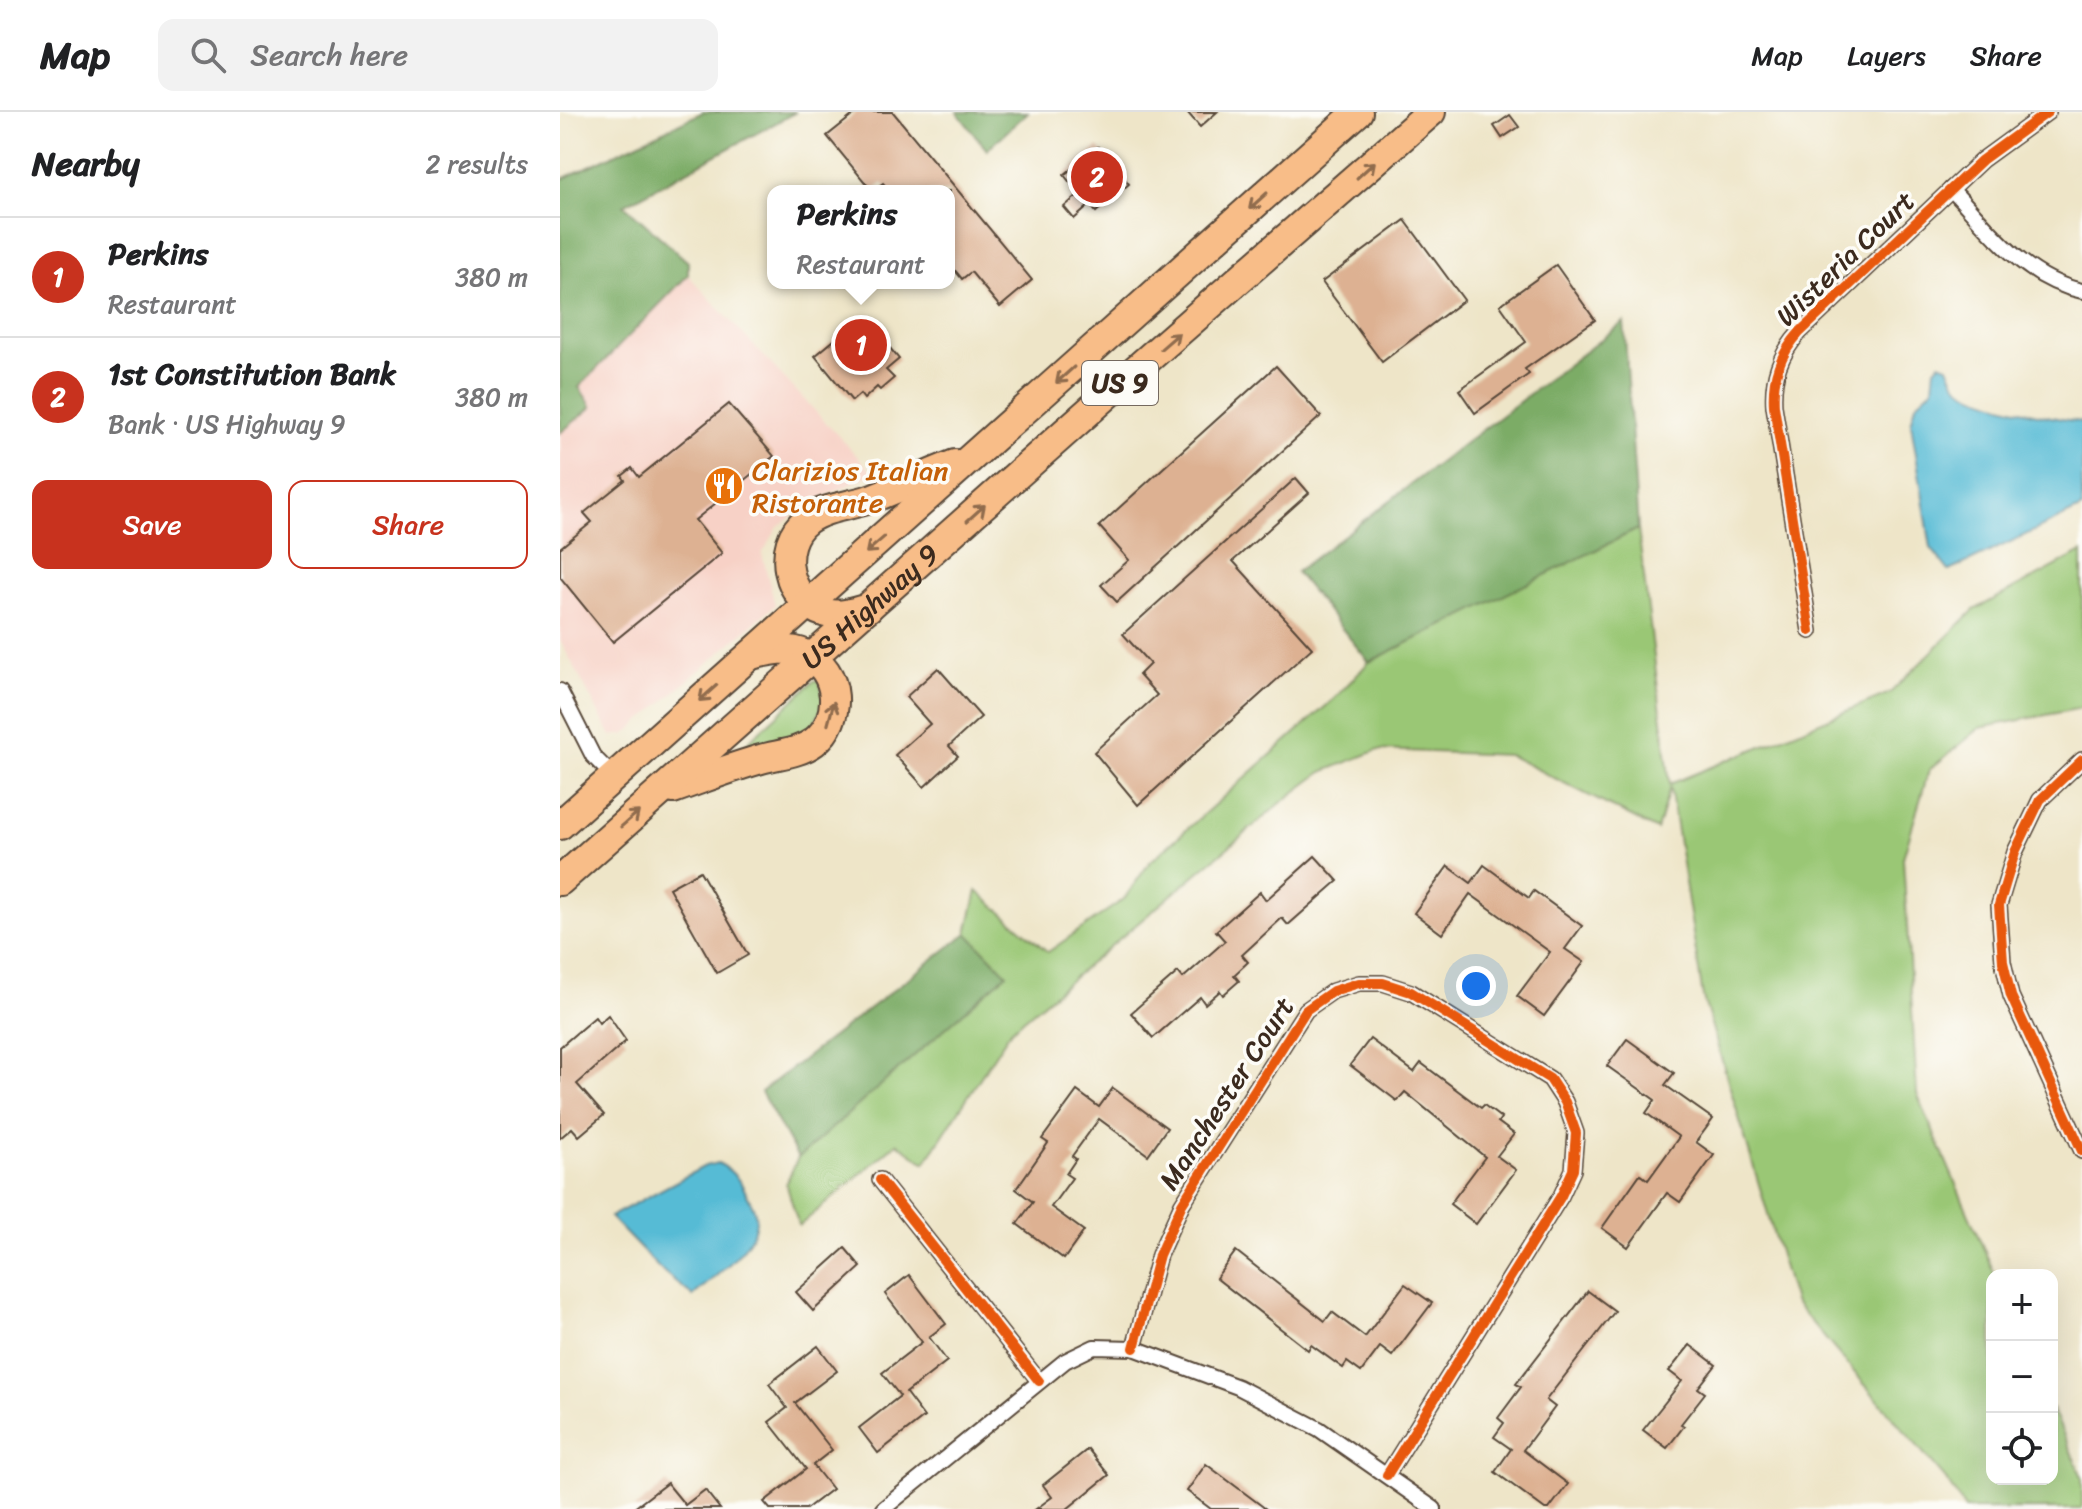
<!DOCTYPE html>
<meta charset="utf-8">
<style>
body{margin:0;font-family:Sriracha,sans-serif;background:#f2f2f2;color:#202124}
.controls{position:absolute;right:24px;bottom:24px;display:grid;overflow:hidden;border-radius:16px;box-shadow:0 8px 32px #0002}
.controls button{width:72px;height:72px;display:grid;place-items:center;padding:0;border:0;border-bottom:2px solid #e0e0e0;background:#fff;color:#202124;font:40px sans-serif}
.you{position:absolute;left:916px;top:874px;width:28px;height:28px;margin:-20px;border:6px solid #fff;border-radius:50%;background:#1a73e8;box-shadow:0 0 0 12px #1a73e833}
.badge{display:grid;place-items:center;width:52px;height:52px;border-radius:50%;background:#c8321e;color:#fff;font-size:26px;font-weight:700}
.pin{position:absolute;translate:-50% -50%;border:4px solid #fff;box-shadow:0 2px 8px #0006}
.popup{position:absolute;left:207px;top:73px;width:188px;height:104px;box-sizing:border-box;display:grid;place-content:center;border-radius:16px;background:#fff;filter:drop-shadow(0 2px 6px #0005);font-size:26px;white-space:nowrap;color:#757577}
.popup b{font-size:30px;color:#202124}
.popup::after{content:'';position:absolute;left:50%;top:100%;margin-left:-16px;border:16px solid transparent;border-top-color:#fff}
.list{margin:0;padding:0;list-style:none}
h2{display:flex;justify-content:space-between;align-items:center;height:104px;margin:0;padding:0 32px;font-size:34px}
h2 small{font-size:26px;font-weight:400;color:#757577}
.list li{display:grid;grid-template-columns:52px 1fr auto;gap:24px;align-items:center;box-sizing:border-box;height:120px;padding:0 32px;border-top:2px solid #e0e0e0}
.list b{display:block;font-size:30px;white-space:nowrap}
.list p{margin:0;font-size:26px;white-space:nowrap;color:#757577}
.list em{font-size:26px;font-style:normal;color:#757577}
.actions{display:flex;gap:16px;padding:24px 32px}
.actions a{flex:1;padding:18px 0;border:2px solid #c8321e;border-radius:16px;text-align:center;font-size:28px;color:#c8321e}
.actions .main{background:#c8321e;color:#fff}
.icon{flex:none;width:44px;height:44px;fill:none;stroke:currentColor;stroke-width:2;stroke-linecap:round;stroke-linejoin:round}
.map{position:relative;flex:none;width:1522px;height:1397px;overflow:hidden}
header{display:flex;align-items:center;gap:48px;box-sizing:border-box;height:112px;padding:0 40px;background:#fff;border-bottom:2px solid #e0e0e0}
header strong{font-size:38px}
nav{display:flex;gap:44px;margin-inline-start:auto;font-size:28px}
.search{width:560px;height:72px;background:#f2f2f2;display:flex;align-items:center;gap:20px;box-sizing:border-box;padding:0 28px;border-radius:16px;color:#757577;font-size:30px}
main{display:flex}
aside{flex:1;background:#fff}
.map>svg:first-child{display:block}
.built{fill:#f7d1c6}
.green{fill:#9ac775;stroke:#6a784a;stroke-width:2}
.forest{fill:#7bac66;stroke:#5b6b42;stroke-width:2}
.water{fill:#56bbd5;stroke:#48727a;stroke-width:2}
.building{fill:#ddb192}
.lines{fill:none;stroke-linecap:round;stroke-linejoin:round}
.street-casing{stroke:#564638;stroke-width:18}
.highway-casing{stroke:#564638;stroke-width:32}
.street{stroke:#fff;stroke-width:14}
.highway{stroke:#f8bd88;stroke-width:28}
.cycleway-casing{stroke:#fdfcf7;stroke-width:15}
.cycleway{stroke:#e8590c;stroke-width:10}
.oneway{stroke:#906c4e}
.labels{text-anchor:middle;stroke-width:7;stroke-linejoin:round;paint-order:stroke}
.shield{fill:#fdfcf7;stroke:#75695f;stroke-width:2}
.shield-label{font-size:26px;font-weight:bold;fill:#3b2a1e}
.street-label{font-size:28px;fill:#3b2a1e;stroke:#fdfcf7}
.food-label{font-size:28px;fill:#c56008;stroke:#fdfcf7;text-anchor:start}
</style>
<header>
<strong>Map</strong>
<div class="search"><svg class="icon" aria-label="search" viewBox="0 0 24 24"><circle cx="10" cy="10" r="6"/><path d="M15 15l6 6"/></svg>Search here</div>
<nav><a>Map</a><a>Layers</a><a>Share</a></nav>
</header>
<main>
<aside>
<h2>Nearby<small>2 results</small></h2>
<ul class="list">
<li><span class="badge">1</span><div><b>Perkins</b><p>Restaurant</p></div><em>380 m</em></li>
<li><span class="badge">2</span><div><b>1st Constitution Bank</b><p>Bank · US Highway 9</p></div><em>380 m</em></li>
</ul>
<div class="actions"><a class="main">Save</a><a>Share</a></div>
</aside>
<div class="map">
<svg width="1522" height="1397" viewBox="0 0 1522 1397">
<rect width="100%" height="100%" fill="#fdfcf7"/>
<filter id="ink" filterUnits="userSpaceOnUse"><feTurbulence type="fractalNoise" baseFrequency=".0125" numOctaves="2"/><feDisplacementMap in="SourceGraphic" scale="16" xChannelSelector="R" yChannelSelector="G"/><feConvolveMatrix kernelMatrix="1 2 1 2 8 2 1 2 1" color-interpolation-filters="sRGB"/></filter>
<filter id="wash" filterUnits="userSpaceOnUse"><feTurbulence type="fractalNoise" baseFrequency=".006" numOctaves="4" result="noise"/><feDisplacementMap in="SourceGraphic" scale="32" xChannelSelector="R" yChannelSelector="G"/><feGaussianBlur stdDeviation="1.8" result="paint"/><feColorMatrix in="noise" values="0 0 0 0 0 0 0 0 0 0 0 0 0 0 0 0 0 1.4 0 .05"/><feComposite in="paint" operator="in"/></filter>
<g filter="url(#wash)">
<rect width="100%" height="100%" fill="#eee5c8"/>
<polygon class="built" points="128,163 313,361 247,393 218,415 202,442 215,493 66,622 51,624 0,528 0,322 31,295 19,275"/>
<g class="green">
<polygon points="1078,417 1110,672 1330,581 1414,498 1522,440 1522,596 1420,616 1369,658 1343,746 1357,982 1435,1163 1432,1163 1432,1367 1492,1367 1492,1296 1522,1365 1522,1397 1405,1397 1385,1366 1234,1190 1143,885 1110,675 1097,718 949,643 818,638 762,660 722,690 451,918 365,1051 337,1031 239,1114 226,1071 238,1046 446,862 407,821 417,779 488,840 564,787 590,750 775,586 809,550"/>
<polygon points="259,568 265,590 247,624 172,645 254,569"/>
</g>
<g class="forest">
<polygon points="143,0 236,0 64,93 128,150 128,163 19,275 32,295 0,321 0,68"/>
<polygon points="397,0 468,0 427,38"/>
<polygon points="1064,210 1078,417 809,550 736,460"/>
<polygon points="407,821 447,862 238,1046 201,980"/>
</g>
<g class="water">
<path d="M 1380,251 L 1388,254 C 1390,259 1393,267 1396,271 C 1410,290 1497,307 1522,310 L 1522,396 L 1389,459 L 1371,436 L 1351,311 L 1356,292 L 1373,276 L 1375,256 Z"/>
<path d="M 158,1051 C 172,1058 181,1069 187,1083 C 191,1090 196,1099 196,1107 C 196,1136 153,1165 133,1184 L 99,1156 L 50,1105 L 145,1054 Z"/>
</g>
<g id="blocks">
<g class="building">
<polygon points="297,0 333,0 472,168 440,195 411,160 402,167 389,151 389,79 330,79 323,71 312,79 267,24"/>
<polygon points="627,0 657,0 640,15"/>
<polygon points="950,3 959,15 942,26 934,14"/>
<polygon points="538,35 569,72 536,100 530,93 514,107 504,95 519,82 504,63"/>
<polygon points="845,108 904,188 822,250 762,170"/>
<polygon points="996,153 1035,208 965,257 969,262 915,301 899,278 966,230 940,193"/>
<polygon points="311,213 339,247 326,258 334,266 320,278 317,275 304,287 300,282 292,289 255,244 290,215 298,224"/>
<polygon points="716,254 761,304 557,490 541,473 569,448 539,414"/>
<polygon points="169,292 214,344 135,408 162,441 53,530 0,465 0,436 32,410 24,401 65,368 62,364 72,356 79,365"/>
<polygon points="736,366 749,381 673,449 752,536 578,693 534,640 597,583 579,563 590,552 563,522"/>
<polygon points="378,556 421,605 389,634 398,644 364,675 335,643 370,612 346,585"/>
<polygon points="755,744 778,769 728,813 722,806 682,843 688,850 674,863 679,869 663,883 660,879 645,892 640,885 593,926 571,901 618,860 623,866 665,829 656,819 700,780 706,788"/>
<polygon points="924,753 969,786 974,779 1022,814 1005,837 1024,850 984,904 957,884 990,840 910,782 882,822 854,801 888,754 911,771"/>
<polygon points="140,759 188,843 157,861 109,776"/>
<polygon points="48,903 66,929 17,972 44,1003 19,1024 12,1016 0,1026 0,935 35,905 39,911"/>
<polygon points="810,927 854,960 861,951 921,996 924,993 941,1006 938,1010 954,1022 937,1044 956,1058 916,1112 890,1092 925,1045 845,980 837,989 790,953"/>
<polygon points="1067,927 1114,961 1105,973 1153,1007 1136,1030 1154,1043 1120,1090 1107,1081 1068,1135 1042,1116 1080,1062 1088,1068 1119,1025 1086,1001 1095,988 1047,954"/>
<polygon points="553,976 607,1016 588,1043 539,1007 512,1044 516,1047 506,1062 512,1066 491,1095 524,1119 504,1147 457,1112 473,1090 456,1077 488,1031 482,1027 517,979 539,995"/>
<polygon points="285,1136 301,1155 253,1199 236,1180"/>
<polygon points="676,1139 765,1209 772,1200 805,1225 845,1172 872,1191 832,1244 820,1235 801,1260 787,1250 783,1256 751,1233 748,1238 656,1166"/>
<polygon points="349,1163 386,1212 369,1225 387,1249 346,1281 364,1305 318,1341 299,1316 340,1284 322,1261 362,1230 325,1182"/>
<polygon points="1028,1179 1055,1199 986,1288 995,1295 963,1338 1008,1372 989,1397 985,1397 935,1360 951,1337 934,1325 944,1311 938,1306 961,1275 956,1272"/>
<polygon points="1130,1233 1156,1253 1138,1276 1145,1281 1121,1312 1124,1314 1107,1336 1083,1318 1122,1269 1109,1259"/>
<polygon points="258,1234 277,1259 235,1291 272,1338 253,1353 272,1377 246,1397 210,1397 204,1390 246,1357 209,1310 227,1296 209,1272"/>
<polygon points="528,1337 549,1363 507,1397 476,1397 492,1385 483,1373"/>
<polygon points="646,1352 706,1397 651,1397 627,1379"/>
<polygon points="107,1371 125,1393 145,1378 160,1397 73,1397"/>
</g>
</g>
</g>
<g filter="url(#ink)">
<use href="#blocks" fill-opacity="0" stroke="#564638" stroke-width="2"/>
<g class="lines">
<g class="street-casing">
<g id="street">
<path d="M 1391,77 C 1430,118 1464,167 1522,179"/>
<path d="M 1250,519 L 1214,294 C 1212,265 1220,242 1240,220 L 1422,48 L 1488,0"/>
<polyline points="0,579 33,644 54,665"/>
<polyline points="1522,648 1480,688 1455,740 1439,793 1443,850 1451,884 1522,1039"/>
<polyline points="320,1068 479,1269"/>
<polyline points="574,1236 599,1143 622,1092 746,898 773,879 799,871 823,871 851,880 990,967 1005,990 1016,1021 1013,1058 1001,1084 827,1363"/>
<polyline points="323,1397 505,1249 534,1235 574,1236 678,1275 759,1317 874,1397"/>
</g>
</g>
<g class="highway-casing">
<g id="highway">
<path d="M 308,496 C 295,500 281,505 266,501 C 227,491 214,433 247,408 C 265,395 290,394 310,387 C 339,376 367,363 395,352"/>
<path d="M 113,677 C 142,667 172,655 201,647 C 219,642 239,641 254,630 C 283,608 281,558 245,542 C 227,534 209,539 191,543"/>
<polyline points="0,713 798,0"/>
<path id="s1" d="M 0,769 L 573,260 L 871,0"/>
</g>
</g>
<use href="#street" class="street"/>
<use href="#highway" class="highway"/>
<g class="cycleway-casing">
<g id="cycleway">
<path d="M 1250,519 L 1214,294 C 1212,265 1220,242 1240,220 L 1422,48 L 1488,0"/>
<polyline points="1522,648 1480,688 1455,740 1439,793 1443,850 1451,884 1522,1039"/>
<polyline points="320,1068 479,1269"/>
<polyline points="574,1236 599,1143 622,1092 746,898 773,879 799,871 823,871 851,880 990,967 1005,990 1016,1021 1013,1058 1001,1084 827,1363"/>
</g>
</g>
<use href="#cycleway" class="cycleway"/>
</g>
<defs><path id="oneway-shaft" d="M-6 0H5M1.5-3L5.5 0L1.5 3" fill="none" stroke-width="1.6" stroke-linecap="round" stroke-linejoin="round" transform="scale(2)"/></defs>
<g class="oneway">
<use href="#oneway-shaft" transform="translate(806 58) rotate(-42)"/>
<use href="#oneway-shaft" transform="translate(698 89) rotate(138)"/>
<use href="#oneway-shaft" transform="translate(610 229) rotate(-41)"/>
<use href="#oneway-shaft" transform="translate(505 263) rotate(138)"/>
<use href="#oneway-shaft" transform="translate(416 401) rotate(-42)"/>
<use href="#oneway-shaft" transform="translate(315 433) rotate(139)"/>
<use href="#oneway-shaft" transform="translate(148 581) rotate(138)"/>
<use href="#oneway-shaft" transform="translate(271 601) rotate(-75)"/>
<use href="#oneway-shaft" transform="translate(70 707) rotate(-41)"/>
</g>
</g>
<defs>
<g id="restaurant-disc" transform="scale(2)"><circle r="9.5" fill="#e8710a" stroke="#fdfcf7"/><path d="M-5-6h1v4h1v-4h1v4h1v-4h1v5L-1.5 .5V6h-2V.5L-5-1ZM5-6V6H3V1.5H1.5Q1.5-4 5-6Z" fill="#fff"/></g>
</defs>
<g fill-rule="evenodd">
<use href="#restaurant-disc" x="164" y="374"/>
</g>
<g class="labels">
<rect class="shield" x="522" y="249" width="76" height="44" rx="6"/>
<g class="shield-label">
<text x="560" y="280">US 9</text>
</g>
<g class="street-label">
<text transform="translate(1285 146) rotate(-44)" y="10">Wisteria Court</text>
<text dy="10" stroke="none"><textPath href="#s1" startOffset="414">US Highway 9</textPath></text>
<text transform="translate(666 981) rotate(-57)" y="10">Manchester Court</text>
</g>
<g class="food-label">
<text x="192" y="368">Clarizios Italian<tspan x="192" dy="32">Ristorante</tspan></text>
</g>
</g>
</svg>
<div class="controls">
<button>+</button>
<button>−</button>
<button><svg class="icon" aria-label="locate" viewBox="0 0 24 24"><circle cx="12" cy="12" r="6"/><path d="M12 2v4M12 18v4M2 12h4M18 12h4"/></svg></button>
</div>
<div class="you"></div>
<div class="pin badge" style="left:301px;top:233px">1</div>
<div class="popup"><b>Perkins</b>Restaurant</div>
<div class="pin badge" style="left:537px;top:65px">2</div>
</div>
</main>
